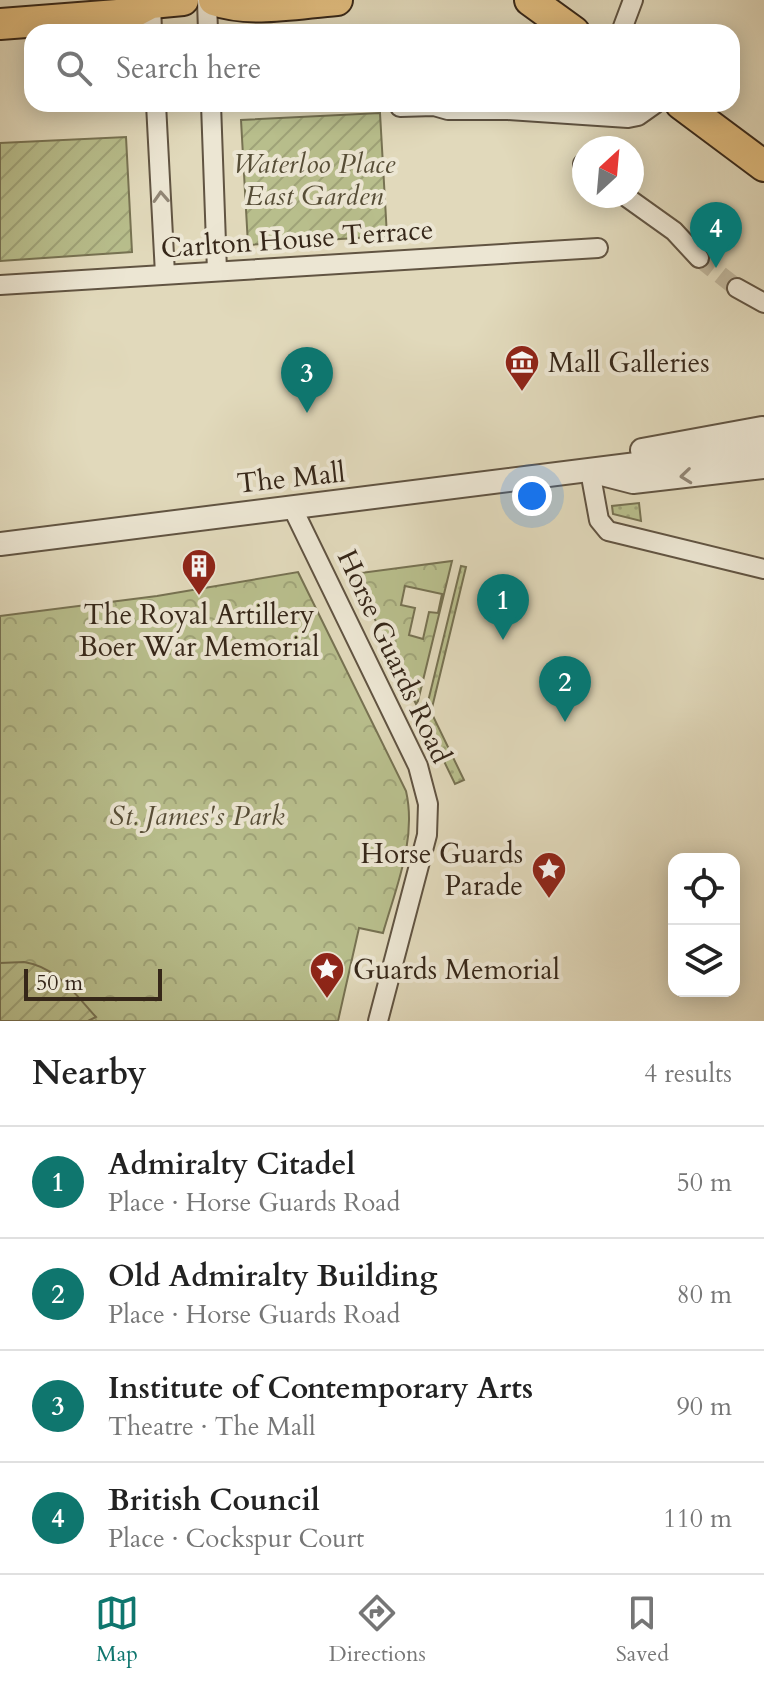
<!DOCTYPE html>
<meta charset="utf-8">
<style>
body{margin:0;font-family:Cardo,serif;background:#f2f2f2;color:#222}
.controls{position:absolute;right:24px;bottom:24px;display:grid;overflow:hidden;border-radius:16px;box-shadow:0 4px 20px #0003}
.controls button{width:72px;height:72px;display:grid;place-items:center;padding:0;border:0;border-bottom:2px solid #e0e0e0;background:#fff;color:#222;font:40px sans-serif}
.compass{position:absolute;left:572px;top:136px;width:72px;height:72px;border-radius:50%;background:#fff;box-shadow:0 4px 20px #0003;rotate:26deg}
.scale{position:absolute;left:24px;bottom:20px;width:138px;box-sizing:border-box;padding-left:8px;border:4px solid #362719;border-top:0;font-size:22px;line-height:28px;white-space:nowrap;color:#362719;-webkit-text-stroke:6px #ece6d3;paint-order:stroke}
.you{position:absolute;left:532px;top:496px;width:28px;height:28px;margin:-20px;border:6px solid #fff;border-radius:50%;background:#1a73e8;box-shadow:0 0 0 12px #1a73e833}
.badge{display:grid;place-items:center;width:52px;height:52px;border-radius:50%;background:#0f766e;color:#fff;font-size:26px;font-weight:700}
.pin{position:absolute;translate:-50% -66px;filter:drop-shadow(0 2px 4px #0008)}
.pin::after{content:'';position:absolute;top:42px;width:28px;height:24px;background:inherit;clip-path:polygon(0 0,100% 0,50% 100%)}
.list{margin:0;padding:0;list-style:none}
h2{display:flex;justify-content:space-between;align-items:center;height:104px;margin:0;padding:0 32px;font-size:34px}
h2 small{font-size:26px;font-weight:400;color:#767676}
.list li{display:grid;grid-template-columns:52px 1fr auto;gap:24px;align-items:center;box-sizing:border-box;height:112px;padding:0 32px;border-top:2px solid #e0e0e0}
.list b{display:block;font-size:30px;white-space:nowrap}
.list p{margin:0;font-size:26px;white-space:nowrap;color:#767676}
.list em{font-size:26px;font-style:normal;color:#767676}
.icon{flex:none;width:44px;height:44px;fill:none;stroke:currentColor;stroke-width:2;stroke-linecap:round;stroke-linejoin:round}
.map{position:relative;flex:none;width:764px;height:1021px;overflow:hidden}
.search{position:absolute;background:#fff;box-shadow:0 4px 20px #0003;left:24px;right:24px;top:24px;height:88px;display:flex;align-items:center;gap:20px;box-sizing:border-box;padding:0 28px;border-radius:24px;color:#767676;font-size:30px}
.sheet{height:552px;background:#fff}
nav{display:flex;justify-content:space-around;align-items:center;box-sizing:border-box;height:112px;border-top:2px solid #e0e0e0;background:#fff;font-size:22px;color:#767676}
nav a{display:grid;justify-items:center;gap:4px}
nav .on{color:#0f766e}
.map>svg:first-child{display:block}
.grass{fill:url(#grass-dots);stroke:#777252;stroke-width:2}
.park{fill:url(#park-crowns);stroke:#777252;stroke-width:2;fill-rule:evenodd}
.garden{fill:url(#garden-furrows);stroke:#777252;stroke-width:2}
.lines{fill:none;stroke-linecap:round;stroke-linejoin:round}
.minor-tunnel{stroke:#bfb59b;stroke-width:18;stroke-dasharray:18 9;stroke-linecap:butt}
.minor-casing{stroke:#615442;stroke-width:22}
.tertiary-casing{stroke:#615442;stroke-width:26}
.primary-casing{stroke:#362719;stroke-width:34}
.minor{stroke:#ece6d3;stroke-width:18}
.tertiary{stroke:#ece6d3;stroke-width:22}
.primary{stroke:#e0bc7e;stroke-width:30}
.oneway{stroke:#918676}
.labels{text-anchor:middle;stroke-width:8;stroke-linejoin:round;paint-order:stroke}
.park-label{font-size:28px;font-style:italic;fill:#564d36;stroke:#ece6d3}
.street-label{font-size:28px;fill:#362719;stroke:#ece6d3}
.poi-label{font-size:28px;fill:#362719;stroke:#ece6d3;text-anchor:start}
</style>
<div class="map">
<svg width="764" height="1021" viewBox="0 0 764 1021">
<defs>
<pattern id="grass-dots" width="8" height="8" patternUnits="userSpaceOnUse" patternTransform="scale(2)"><rect width="8" height="8" fill="#b8be8c"/><path d="M2 2h.1M6 6h.1" fill="none" stroke="#9fa378" stroke-width="1.8" stroke-linecap="round"/></pattern>
<pattern id="park-crowns" width="20" height="18" patternUnits="userSpaceOnUse" patternTransform="scale(2)"><rect width="20" height="18" fill="#b8be8c"/><path d="M2 6a3 3 0 1 1 6 0M12 15a3 3 0 1 1 6 0" fill="none" stroke="#9fa378"/></pattern>
<pattern id="garden-furrows" width="10" height="10" patternUnits="userSpaceOnUse" patternTransform="scale(2)"><rect width="10" height="10" fill="#b8be8c"/><path d="M-1 1l2-2M0 10L10 0M9 11l2-2" fill="none" stroke="#9fa378"/></pattern>
</defs>
<rect width="100%" height="100%" fill="#e1d9bb"/>
<filter id="stains"><feTurbulence type="fractalNoise" baseFrequency=".0025" numOctaves="4"/><feColorMatrix values="0 0 0 0 .2 0 0 0 0 .09 0 0 0 0 .02 0 0 0 .5 -.17"/></filter>
<radialGradient id="worn" r=".72"><stop offset=".6" stop-color="#630" stop-opacity="0"/><stop offset="1" stop-color="#630" stop-opacity=".3"/></radialGradient>
<g class="grass">
<polygon points="639,503 641,521 613,514 612,506"/>
<polygon points="461,566 466,567 431,712 464,780 455,784 427,726 425,714"/>
</g>
<g class="park">
<path d="M 452,561 L 418,701 L 416,704 L 353,574 ZM 405,586 L 442,594 L 438,613 L 429,612 L 423,639 L 409,635 L 415,608 L 401,605 Z"/>
<path d="M 298,572 L 406,791 C 417,839 396,887 383,933 L 359,928 L 338,1021 L 0,1021 L 0,616 L 157,596 Z"/>
</g>
<g class="garden">
<polygon points="380,113 387,236 248,245 241,120"/>
<polygon points="126,137 132,252 0,261 0,143"/>
<path d="M 24,962 C 57,967 75,994 96,1017 L 88,1021 L 0,1021 L 0,963 Z"/>
</g>
<g class="lines">
<polyline class="minor-tunnel" points="699,258 737,288"/>
<g class="minor-casing">
<g id="minor">
<polyline points="207,0 208,32"/>
<polyline points="151,3 152,32"/>
<polyline points="621,32 633,0"/>
<polyline points="156,104 165,274"/>
<polyline points="211,104 217,271"/>
<polyline points="400,107 434,106 448,110 508,110 628,118 638,116 655,104"/>
<polyline points="583,164 584,165"/>
<polyline points="625,196 674,231 699,258"/>
<polyline points="0,285 598,248"/>
<polyline points="737,288 764,303"/>
<polyline points="590,471 599,520 608,531 764,569"/>
<polyline points="292,507 418,766 428,804 427,835 378,1021"/>
</g>
</g>
<g class="tertiary-casing">
<g id="tertiary">
<polyline points="642,450 762,428"/>
<polyline points="602,474 633,482 764,467"/>
<polyline points="0,544 764,448"/>
</g>
</g>
<g class="primary-casing">
<g id="primary">
<path d="M 214,0 C 252,13 298,3 337,0"/>
<polyline points="530,0 574,32"/>
<polyline points="0,24 130,14 151,3 183,0"/>
<polyline points="681,104 764,166"/>
</g>
</g>
<use href="#minor" class="minor"/>
<use href="#tertiary" class="tertiary"/>
<use href="#primary" class="primary"/>
</g>
<defs><path id="oneway-chevron" d="M-2-3.5L2.5 0L-2 3.5" fill="none" stroke-width="1.6" stroke-linecap="round" stroke-linejoin="round" transform="scale(2)"/></defs>
<g class="oneway">
<use href="#oneway-chevron" transform="translate(161 197) rotate(-93)"/>
<use href="#oneway-chevron" transform="translate(686 476) rotate(174)"/>
</g>
<defs>
<g id="museum-pin" transform="scale(1.8)"><path d="M0 17L-7.5 6A9.5 9.5 0 1 1 7.5 6Z" fill="#8f2418" stroke="#ece6d3"/><path d="M0-6L6-3V-2H-6V-3ZM-5-1h2V3h-2ZM-1-1h2V3h-2ZM3-1h2V3H3ZM-6 4H6V6H-6Z" fill="#fff"/></g>
<g id="building-pin" transform="scale(1.8)"><path d="M0 17L-7.5 6A9.5 9.5 0 1 1 7.5 6Z" fill="#8f2418" stroke="#ece6d3"/><path d="M-4-6H4V6H1V3H-1V6H-4ZM-2.5-4.3h1.7v1.8h-1.7ZM.8-4.3h1.7v1.8H.8ZM-2.5-1h1.7V.8h-1.7ZM.8-1h1.7V.8H.8Z" fill="#fff"/></g>
<g id="sight-pin" transform="scale(1.8)"><path d="M0 17L-7.5 6A9.5 9.5 0 1 1 7.5 6Z" fill="#8f2418" stroke="#ece6d3"/><path d="M0-6L1.8-2.2L6-1.7L2.9 1.2L3.7 5.4L0 3.3L-3.7 5.4L-2.9 1.2L-6-1.7L-1.8-2.2Z" fill="#fff"/></g>
</defs>
<g fill-rule="evenodd">
<use href="#museum-pin" x="522" y="362"/>
<use href="#building-pin" x="199" y="566"/>
<use href="#sight-pin" x="549" y="869"/>
<use href="#sight-pin" x="327" y="969"/>
</g>
<g class="labels">
<g class="park-label">
<text x="314" y="173">Waterloo Place<tspan x="314" dy="32">East Garden</tspan></text>
<text x="197" y="825">St. James's Park</text>
</g>
<g class="street-label">
<text transform="translate(297 238) rotate(-4)" y="10">Carlton House Terrace</text>
<text transform="translate(291 477) rotate(-6)" y="10">The Mall</text>
<text transform="translate(395 656) rotate(65)" y="10">Horse Guards Road</text>
</g>
<g class="poi-label">
<text x="548" y="372">Mall Galleries</text>
<text x="199" y="624" text-anchor="middle">The Royal Artillery<tspan x="199" dy="32">Boer War Memorial</tspan></text>
<text x="523" y="863" text-anchor="end">Horse Guards<tspan x="523" dy="32">Parade</tspan></text>
<text x="353" y="979">Guards Memorial</text>
</g>
</g>
<rect width="100%" height="100%" filter="url(#stains)"/>
<rect width="100%" height="100%" fill="url(#worn)"/>
</svg>
<div class="controls">
<button><svg class="icon" aria-label="locate" viewBox="0 0 24 24"><circle cx="12" cy="12" r="6"/><path d="M12 2v4M12 18v4M2 12h4M18 12h4"/></svg></button>
<button><svg class="icon" aria-label="layers" viewBox="0 0 24 24"><path d="M12 4l9 5-9 5-9-5zM3 14l9 5 9-5"/></svg></button>
</div>
<svg class="compass" viewBox="-18 -18 36 36"><path d="M0-13l5 13h-10z" fill="#e53935"/><path d="M0 13l5-13h-10z" fill="#767676"/></svg>
<div class="scale">50 m</div>
<div class="you"></div>
<div class="pin badge" style="left:503px;top:640px">1</div>
<div class="pin badge" style="left:565px;top:722px">2</div>
<div class="pin badge" style="left:307px;top:413px">3</div>
<div class="pin badge" style="left:716px;top:268px">4</div>
<div class="search"><svg class="icon" aria-label="search" viewBox="0 0 24 24"><circle cx="10" cy="10" r="6"/><path d="M15 15l6 6"/></svg>Search here</div>
</div>
<section class="sheet">
<h2>Nearby<small>4 results</small></h2>
<ul class="list">
<li><span class="badge">1</span><div><b>Admiralty Citadel</b><p>Place · Horse Guards Road</p></div><em>50 m</em></li>
<li><span class="badge">2</span><div><b>Old Admiralty Building</b><p>Place · Horse Guards Road</p></div><em>80 m</em></li>
<li><span class="badge">3</span><div><b>Institute of Contemporary Arts</b><p>Theatre · The Mall</p></div><em>90 m</em></li>
<li><span class="badge">4</span><div><b>British Council</b><p>Place · Cockspur Court</p></div><em>110 m</em></li>
</ul>
</section>
<nav>
<a class="on"><svg class="icon" aria-label="map" viewBox="0 0 24 24"><path d="M3 6l6-2 6 2 6-2v14l-6 2-6-2-6 2zM9 4v14M15 6v14"/></svg>Map</a>
<a><svg class="icon" aria-label="directions" viewBox="0 0 24 24"><path d="M12 3l9 9-9 9-9-9zM9 14v-3h6M13 9l2 2-2 2"/></svg>Directions</a>
<a><svg class="icon" aria-label="saved" viewBox="0 0 24 24"><path d="M7 4h10v16l-5-4-5 4z"/></svg>Saved</a>
</nav>
